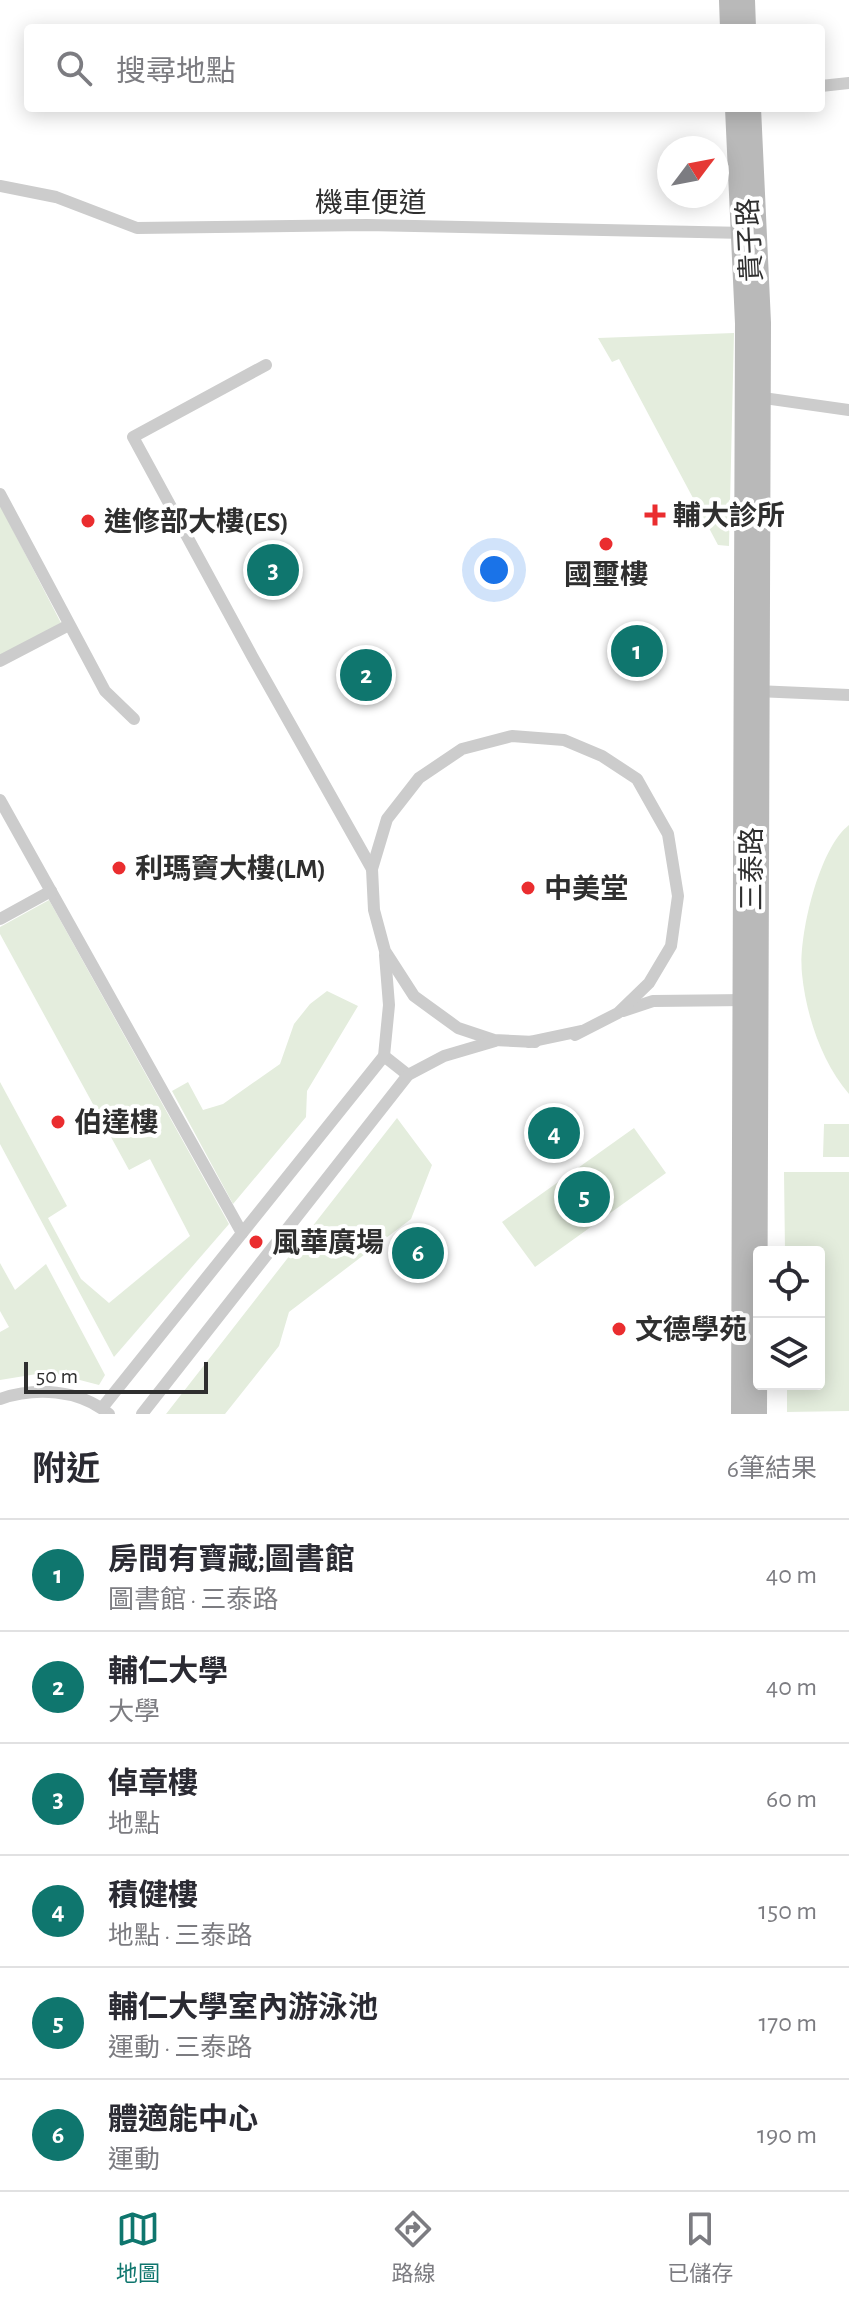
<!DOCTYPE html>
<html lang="zh-TW">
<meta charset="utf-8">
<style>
body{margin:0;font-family:"Alegreya Sans","Noto Sans TC",sans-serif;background:#f7f7f7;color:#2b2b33}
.controls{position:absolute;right:24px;bottom:24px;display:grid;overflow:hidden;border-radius:8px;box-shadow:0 4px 20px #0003}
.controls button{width:72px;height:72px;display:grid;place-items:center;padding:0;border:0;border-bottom:2px solid #e1e1e2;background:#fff;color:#2b2b33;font:40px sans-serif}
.compass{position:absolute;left:657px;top:136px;width:72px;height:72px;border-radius:50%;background:#fff;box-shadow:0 4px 20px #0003;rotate:58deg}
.scale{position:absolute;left:24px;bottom:20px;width:184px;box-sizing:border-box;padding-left:8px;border:4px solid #2f2f2f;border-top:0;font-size:22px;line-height:28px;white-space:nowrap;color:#2f2f2f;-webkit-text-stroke:6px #fff;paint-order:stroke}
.you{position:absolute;left:494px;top:570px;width:28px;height:28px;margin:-20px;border:6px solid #fff;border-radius:50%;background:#1a73e8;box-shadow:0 0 0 12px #1a73e833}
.badge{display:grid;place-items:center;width:52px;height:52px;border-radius:50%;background:#0f766e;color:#fff;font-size:26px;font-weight:700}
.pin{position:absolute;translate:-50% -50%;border:4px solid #fff;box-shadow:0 2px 8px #0006}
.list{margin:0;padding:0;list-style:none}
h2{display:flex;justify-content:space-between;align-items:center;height:104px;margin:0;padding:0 32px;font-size:34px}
h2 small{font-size:26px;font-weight:400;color:#7c7c81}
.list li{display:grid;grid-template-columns:52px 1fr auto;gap:24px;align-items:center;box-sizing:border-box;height:112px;padding:0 32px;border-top:2px solid #e1e1e2}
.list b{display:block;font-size:30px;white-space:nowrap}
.list p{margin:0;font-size:26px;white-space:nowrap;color:#7c7c81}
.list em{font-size:26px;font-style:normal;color:#7c7c81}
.icon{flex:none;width:44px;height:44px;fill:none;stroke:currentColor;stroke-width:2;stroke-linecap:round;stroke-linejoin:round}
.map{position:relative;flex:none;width:849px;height:1414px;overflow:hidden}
.search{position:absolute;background:#fff;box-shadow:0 4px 20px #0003;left:24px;right:24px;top:24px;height:88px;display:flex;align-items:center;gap:20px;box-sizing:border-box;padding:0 28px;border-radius:8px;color:#7c7c81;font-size:30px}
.sheet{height:776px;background:#fff}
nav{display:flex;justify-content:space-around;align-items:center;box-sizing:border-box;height:112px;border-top:2px solid #e1e1e2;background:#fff;font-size:22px;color:#7c7c81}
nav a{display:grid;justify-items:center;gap:4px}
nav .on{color:#0f766e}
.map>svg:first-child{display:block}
.green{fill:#e4eddd}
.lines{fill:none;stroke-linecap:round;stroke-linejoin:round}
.lane{stroke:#ccc;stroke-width:12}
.secondary{stroke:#b9b9b9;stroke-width:36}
.poi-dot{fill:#ea2d2f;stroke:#fff;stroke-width:3}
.labels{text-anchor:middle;stroke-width:8;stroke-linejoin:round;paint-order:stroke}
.street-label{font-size:28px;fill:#2f2f2f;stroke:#fff}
.poi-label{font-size:28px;font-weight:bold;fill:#2f2f2f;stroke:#fff;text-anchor:start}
</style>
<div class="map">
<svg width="849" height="1414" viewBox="0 0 849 1414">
<rect width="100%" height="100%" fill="#fff"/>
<g class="green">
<polygon points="734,333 729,546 718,545 619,359 612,362 598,338"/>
<polygon points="0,505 61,623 0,657"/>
<path d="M 849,825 L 849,1094 C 822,1063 806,1015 802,974 C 798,936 819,848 849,825 Z"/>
<polygon points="49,900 229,1224 114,1357 0,1144 0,1082 67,1206 48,1218 81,1279 109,1303 190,1236 150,1159 129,1170 0,934 0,927"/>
<polygon points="327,991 358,1006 307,1091 306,1117 233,1204 172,1091 188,1082 203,1110 223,1104 280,1064 294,1024 310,1004"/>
<polygon points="397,1118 432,1165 411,1219 289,1312 279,1346 225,1414 166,1414"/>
<polygon points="824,1124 849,1124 849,1157 823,1157"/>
<polygon points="634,1128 666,1173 535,1267 502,1222"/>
<polygon points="784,1172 849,1172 849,1411 787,1412 787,1384 819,1384 819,1252 785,1252"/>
<polygon points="0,1263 15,1290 46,1264 105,1375 99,1385 49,1372 0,1380 0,1332 9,1327 0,1311"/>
</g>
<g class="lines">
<g class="lane">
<polyline points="821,86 849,83"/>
<polyline points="0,186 56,197 137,228 367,225 746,233"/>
<polyline points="266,365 133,437 252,656 372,869"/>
<polyline points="757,397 849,410"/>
<polyline points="0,494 105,691 134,719"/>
<polyline points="0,661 69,625"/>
<polyline points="756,691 849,695"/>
<polyline points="0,800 242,1233"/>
<polyline points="0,919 51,891"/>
<polyline points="623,1011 653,1001 747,1000"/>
<polyline points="529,1042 581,1031"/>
<polyline points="535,1042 494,1040 458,1028 414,996 385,951 374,910 372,869 387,819 419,778 462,749 512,736 564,740 602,756 637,779 668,834 678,896 671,946 649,983 618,1013 575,1035"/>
<polyline points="384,1056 408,1075"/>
<path d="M 0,1399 C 35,1387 79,1389 109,1414"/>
<polyline points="102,1408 384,1056 389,1005 385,955"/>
<polyline points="142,1414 408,1075 444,1056 495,1041"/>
</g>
<g class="secondary">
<polyline points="737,0 738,28"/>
<polyline points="743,108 753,323 749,1414"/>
</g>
</g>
<g class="poi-dot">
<path d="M651 503h8v8h8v8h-8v8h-8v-8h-8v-8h8z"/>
<circle cx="88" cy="521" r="8"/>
<circle cx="606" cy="544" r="8"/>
<circle cx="119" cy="868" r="8"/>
<circle cx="528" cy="888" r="8"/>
<circle cx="58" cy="1122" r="8"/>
<circle cx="256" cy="1242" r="8"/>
<circle cx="619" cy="1329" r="8"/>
</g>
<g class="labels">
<g class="street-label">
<text x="371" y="212">機車便道</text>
<text transform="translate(749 240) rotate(-93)" y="10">貴子路</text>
<text transform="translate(751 869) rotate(-90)" y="10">三泰路</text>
</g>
<g class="poi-label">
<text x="673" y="525">輔大診所</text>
<text x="104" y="531">進修部大樓(ES)</text>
<text x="606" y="584" text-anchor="middle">國璽樓</text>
<text x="135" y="878">利瑪竇大樓(LM)</text>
<text x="544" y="898">中美堂</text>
<text x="74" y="1132">伯達樓</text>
<text x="272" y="1252">風華廣場</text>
<text x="635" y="1339">文德學苑</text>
</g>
</g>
</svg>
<div class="controls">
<button><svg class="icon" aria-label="locate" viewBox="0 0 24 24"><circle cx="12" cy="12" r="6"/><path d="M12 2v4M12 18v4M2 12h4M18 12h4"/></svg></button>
<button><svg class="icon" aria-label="layers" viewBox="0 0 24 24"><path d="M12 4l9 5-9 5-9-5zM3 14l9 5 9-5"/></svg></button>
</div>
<svg class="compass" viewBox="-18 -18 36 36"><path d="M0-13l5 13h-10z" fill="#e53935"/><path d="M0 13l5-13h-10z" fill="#7c7c81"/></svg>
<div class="scale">50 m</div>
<div class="you"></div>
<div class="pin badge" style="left:637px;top:651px">1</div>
<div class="pin badge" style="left:366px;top:675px">2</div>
<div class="pin badge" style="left:273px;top:570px">3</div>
<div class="pin badge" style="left:554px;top:1133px">4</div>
<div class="pin badge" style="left:584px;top:1197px">5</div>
<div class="pin badge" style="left:418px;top:1253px">6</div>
<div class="search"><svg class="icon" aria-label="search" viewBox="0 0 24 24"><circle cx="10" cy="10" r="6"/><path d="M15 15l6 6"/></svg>搜尋地點</div>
</div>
<section class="sheet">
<h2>附近<small>6筆結果</small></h2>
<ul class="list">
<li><span class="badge">1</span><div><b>房間有寶藏;圖書館</b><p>圖書館 · 三泰路</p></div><em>40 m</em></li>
<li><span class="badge">2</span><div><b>輔仁大學</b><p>大學</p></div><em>40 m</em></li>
<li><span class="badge">3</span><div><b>倬章樓</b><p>地點</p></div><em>60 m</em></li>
<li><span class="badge">4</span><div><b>積健樓</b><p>地點 · 三泰路</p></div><em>150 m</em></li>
<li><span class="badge">5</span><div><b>輔仁大學室內游泳池</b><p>運動 · 三泰路</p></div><em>170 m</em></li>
<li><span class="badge">6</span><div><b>體適能中心</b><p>運動</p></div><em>190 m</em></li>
</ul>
</section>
<nav>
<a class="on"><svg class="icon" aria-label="map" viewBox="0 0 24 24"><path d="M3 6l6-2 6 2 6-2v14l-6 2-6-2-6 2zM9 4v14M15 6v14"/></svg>地圖</a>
<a><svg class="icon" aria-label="directions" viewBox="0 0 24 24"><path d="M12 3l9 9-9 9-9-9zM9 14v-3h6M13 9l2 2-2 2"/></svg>路線</a>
<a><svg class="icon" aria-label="saved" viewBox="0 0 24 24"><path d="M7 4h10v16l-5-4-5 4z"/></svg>已儲存</a>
</nav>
